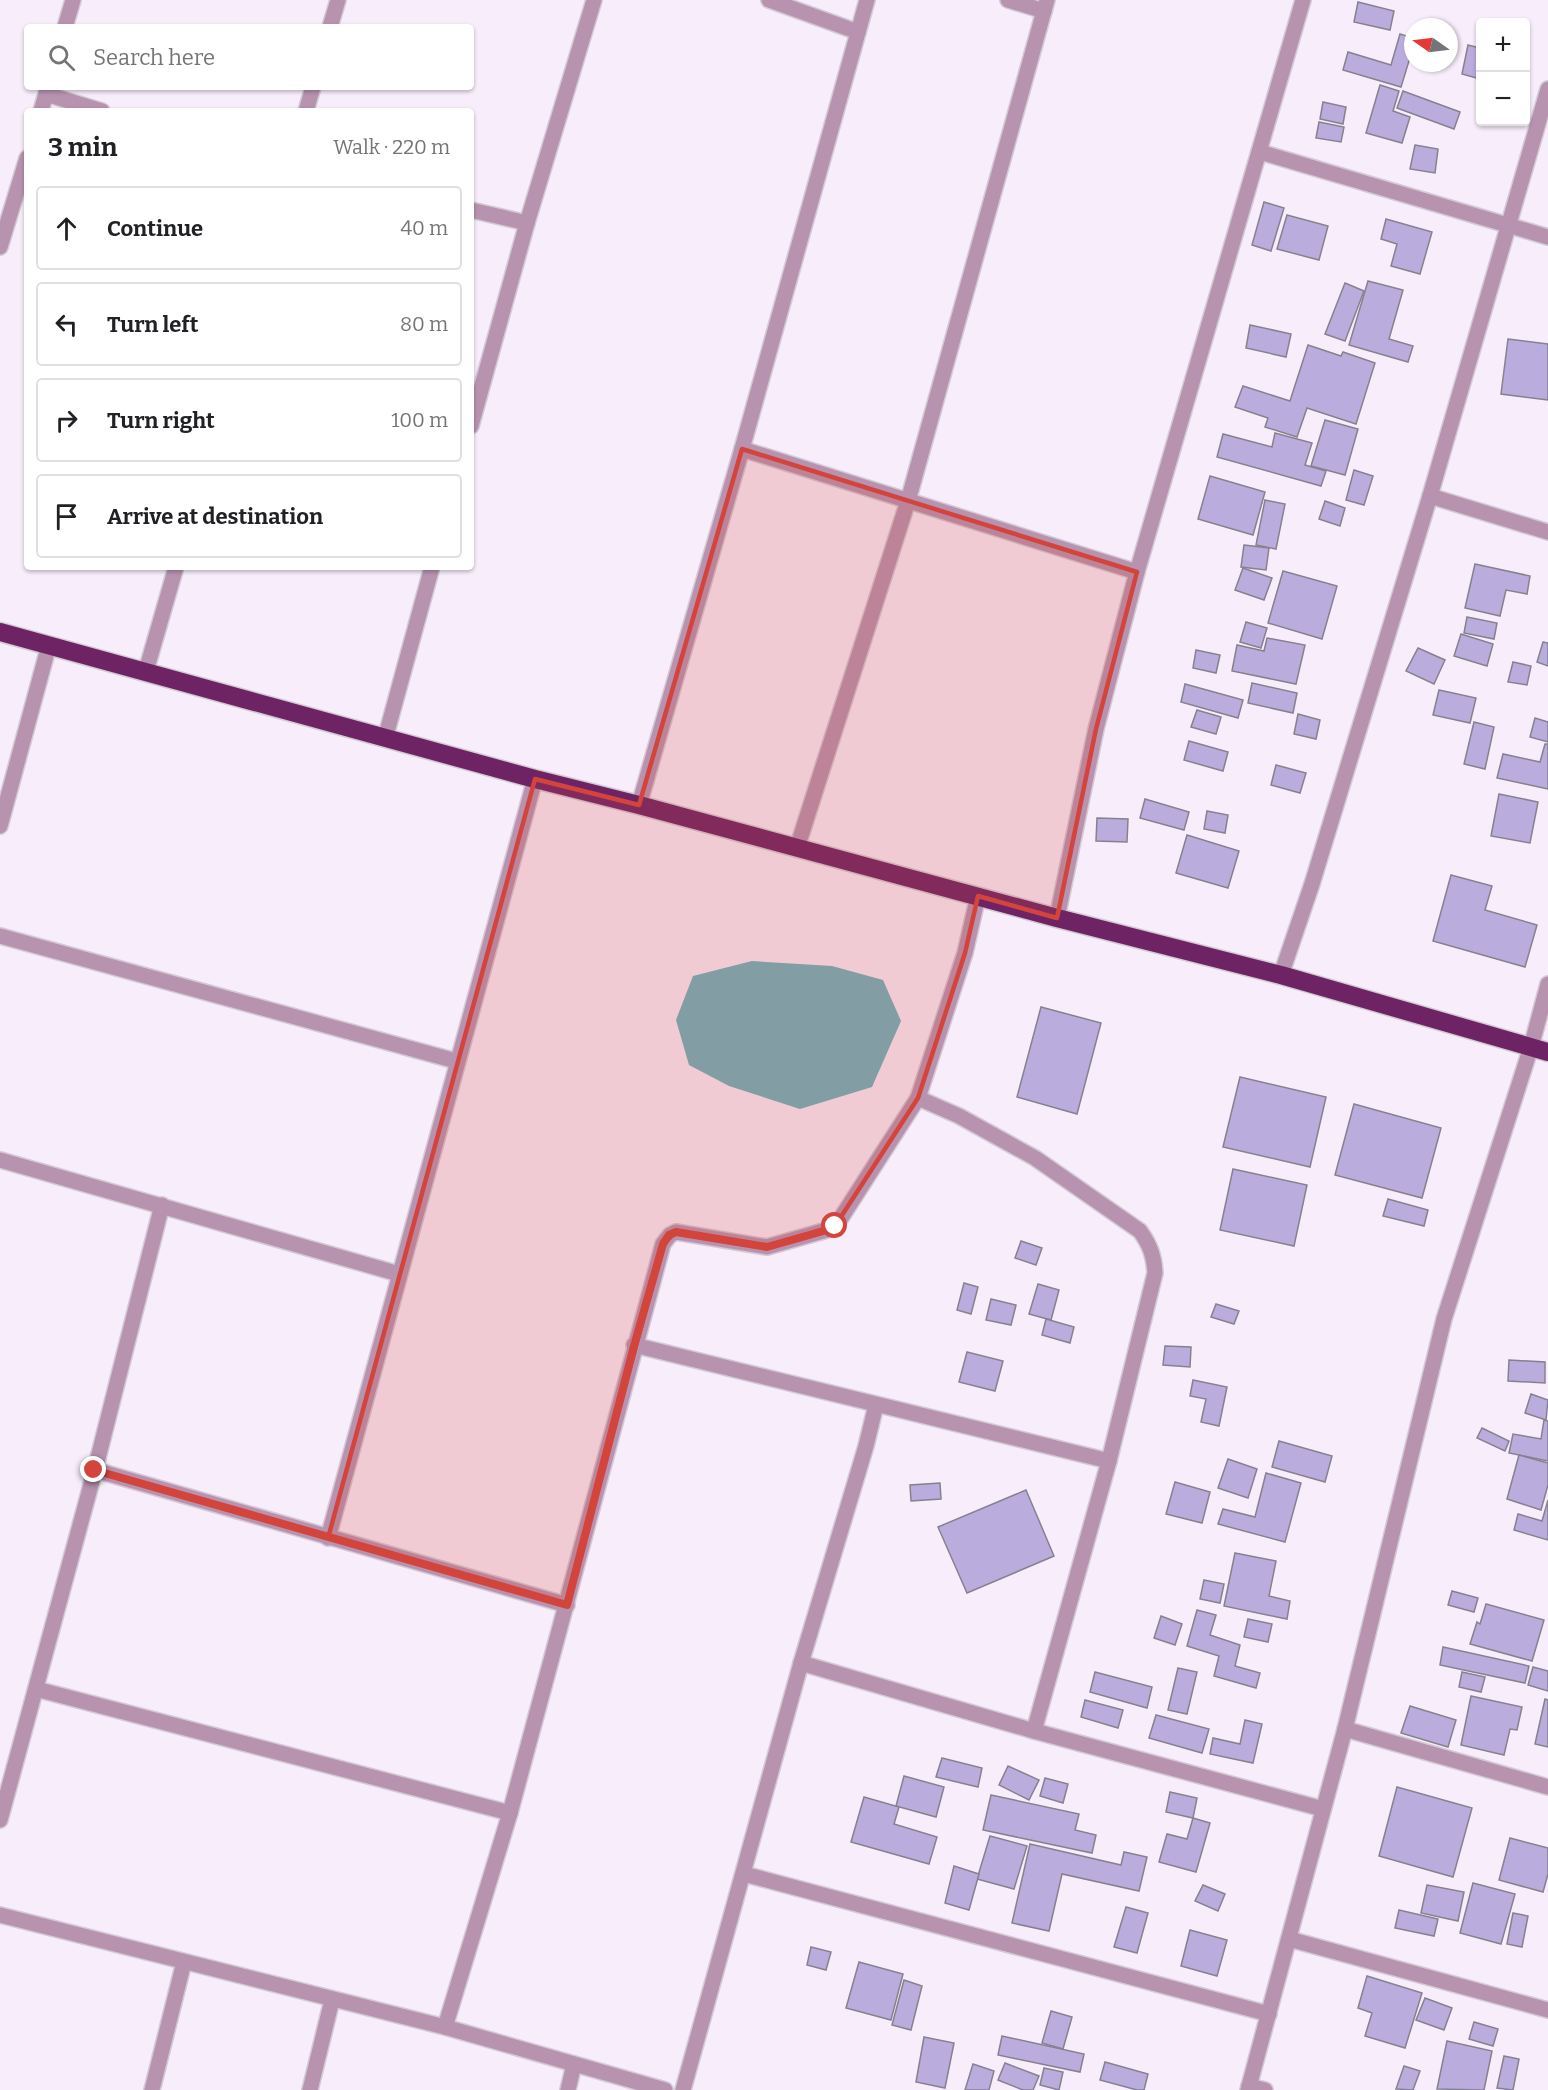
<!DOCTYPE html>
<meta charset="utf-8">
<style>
body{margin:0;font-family:Bitter,serif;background:#f2f2f2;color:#202124}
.controls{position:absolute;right:18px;top:18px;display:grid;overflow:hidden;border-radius:6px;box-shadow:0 2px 4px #0004}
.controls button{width:54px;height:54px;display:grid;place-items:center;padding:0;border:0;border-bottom:2px solid #e0e0e0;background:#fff;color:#202124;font:30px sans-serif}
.compass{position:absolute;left:1404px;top:18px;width:54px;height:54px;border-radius:50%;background:#fff;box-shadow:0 2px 4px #0004;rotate:284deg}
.stop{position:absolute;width:18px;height:18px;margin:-14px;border:4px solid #d3453c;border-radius:50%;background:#fff}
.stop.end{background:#d3453c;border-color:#fff;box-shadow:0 2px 6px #0008}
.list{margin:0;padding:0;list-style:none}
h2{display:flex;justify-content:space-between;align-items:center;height:78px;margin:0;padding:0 24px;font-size:26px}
h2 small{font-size:20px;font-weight:400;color:#757577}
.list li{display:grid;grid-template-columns:39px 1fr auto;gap:18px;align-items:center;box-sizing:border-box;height:84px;margin:0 12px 12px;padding:0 12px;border:2px solid #e0e0e0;border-radius:6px}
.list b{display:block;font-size:22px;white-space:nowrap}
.list em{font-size:20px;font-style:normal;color:#757577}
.icon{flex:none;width:33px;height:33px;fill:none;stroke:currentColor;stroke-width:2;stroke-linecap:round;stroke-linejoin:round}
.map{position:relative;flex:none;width:1548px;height:2090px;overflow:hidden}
.search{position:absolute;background:#fff;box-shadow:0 2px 4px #0004;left:24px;top:24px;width:450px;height:66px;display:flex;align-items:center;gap:15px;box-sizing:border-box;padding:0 21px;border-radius:6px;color:#757577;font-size:22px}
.panel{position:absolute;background:#fff;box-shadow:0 2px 4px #0004;left:24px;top:108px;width:450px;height:462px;border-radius:6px}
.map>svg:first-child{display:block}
.water{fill:#6eb3bf}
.building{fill:#bbacde;stroke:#85828f;stroke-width:1.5}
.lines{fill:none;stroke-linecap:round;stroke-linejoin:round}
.street-casing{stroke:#d3cad5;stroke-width:18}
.highway-casing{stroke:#d3cad5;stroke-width:21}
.street{stroke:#b893b0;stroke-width:15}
.highway{stroke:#6e2464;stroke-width:18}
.route{stroke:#d3453c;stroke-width:8}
.marked{fill:#d3453c;fill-opacity:0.2;stroke:#d3453c;stroke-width:4.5;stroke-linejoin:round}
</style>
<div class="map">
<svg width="1548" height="2090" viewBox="0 0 1548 2090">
<rect width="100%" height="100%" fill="#f8edfa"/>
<polygon class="water" points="752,961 832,966 883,980 901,1021 872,1087 800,1109 729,1086 689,1065 676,1020 693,976"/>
<g class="building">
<polygon points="1358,2 1394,11 1390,30 1354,22"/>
<polygon points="1400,34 1413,38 1413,48 1401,87 1343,70 1348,52 1391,65"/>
<polygon points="1468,45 1480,48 1480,79 1462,74"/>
<polygon points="1380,85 1399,91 1393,111 1410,117 1402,143 1366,133"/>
<polygon points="1403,91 1460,112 1454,129 1397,108"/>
<polygon points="1323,102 1346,107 1343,124 1320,119"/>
<polygon points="1319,122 1344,127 1341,142 1316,138"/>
<polygon points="1415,145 1438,149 1435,173 1410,169"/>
<polygon points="1264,202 1284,208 1271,251 1252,245"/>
<polygon points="1287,215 1328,226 1319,260 1277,249"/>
<polygon points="1386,219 1432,232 1420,274 1391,266 1397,244 1381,239"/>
<polygon points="1368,281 1403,290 1389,339 1413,346 1408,362 1349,345"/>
<polygon points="1345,283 1364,291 1345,341 1325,334"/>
<polygon points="1250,325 1291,334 1286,357 1246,348"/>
<polygon points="1508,339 1548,344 1548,400 1501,394"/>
<polygon points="1308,345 1341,356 1343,352 1375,363 1356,424 1307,408 1297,437 1265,427 1268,418 1235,407 1243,386 1290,401"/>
<polygon points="1325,420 1358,429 1345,475 1311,466"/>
<polygon points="1275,433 1312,443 1305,465 1326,471 1321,486 1217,457 1223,434 1272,447"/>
<polygon points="1354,470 1373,476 1364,505 1346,500"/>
<polygon points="1210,476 1265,492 1253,535 1198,519"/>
<polygon points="1265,500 1285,504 1276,549 1256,545"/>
<polygon points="1325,501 1345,508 1340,526 1319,519"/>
<polygon points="1244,545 1269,548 1266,570 1241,567"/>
<polygon points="1475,564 1530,576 1527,594 1506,590 1500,616 1465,608"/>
<polygon points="1243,568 1272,578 1264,600 1235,590"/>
<polygon points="1283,571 1337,586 1322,639 1268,623"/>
<polygon points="1467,617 1497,623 1494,639 1464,633"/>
<polygon points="1246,622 1267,628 1261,648 1240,642"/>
<polygon points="1461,634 1493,644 1487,666 1454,656"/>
<polygon points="1267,638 1305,645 1296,684 1232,671 1237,645 1264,651"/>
<polygon points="1543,642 1548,643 1548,666 1537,662"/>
<polygon points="1418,648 1445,660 1434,684 1406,671"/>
<polygon points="1196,650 1220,655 1216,673 1193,668"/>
<polygon points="1513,662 1531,666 1527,685 1508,682"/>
<polygon points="1252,683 1297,693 1293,713 1248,703"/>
<polygon points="1185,684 1243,700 1238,718 1181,702"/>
<polygon points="1439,690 1476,698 1470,723 1433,715"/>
<polygon points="1197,710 1221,717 1216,734 1191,727"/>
<polygon points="1298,714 1320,720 1316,739 1294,734"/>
<polygon points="1535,718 1548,722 1548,742 1530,737"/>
<polygon points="1474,722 1494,727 1485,769 1464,764"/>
<polygon points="1189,741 1228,752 1223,771 1184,760"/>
<polygon points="1545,744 1548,744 1548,789 1497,778 1503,754 1540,762"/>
<polygon points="1276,765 1306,773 1300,793 1271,785"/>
<polygon points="1499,794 1538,802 1530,843 1491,836"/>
<polygon points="1145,799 1189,812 1184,830 1140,818"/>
<polygon points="1207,811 1228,815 1225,833 1204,829"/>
<polygon points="1097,818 1128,819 1127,842 1096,841"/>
<polygon points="1187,835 1239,851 1228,888 1176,873"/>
<polygon points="1451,875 1492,886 1485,910 1537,925 1525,967 1433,941"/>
<polygon points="1041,1007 1101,1023 1077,1114 1017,1097"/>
<polygon points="1240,1077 1326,1097 1310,1167 1223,1147"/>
<polygon points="1354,1104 1441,1128 1422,1198 1335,1175"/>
<polygon points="1233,1169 1307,1185 1294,1246 1220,1230"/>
<polygon points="1388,1199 1428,1210 1424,1226 1383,1216"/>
<polygon points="1021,1241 1042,1248 1036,1265 1015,1258"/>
<polygon points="964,1283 978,1287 971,1314 957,1310"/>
<polygon points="1038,1284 1059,1290 1051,1320 1029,1314"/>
<polygon points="991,1299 1016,1305 1011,1325 986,1320"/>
<polygon points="1216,1304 1239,1311 1234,1324 1211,1317"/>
<polygon points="1046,1319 1074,1327 1070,1343 1042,1335"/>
<polygon points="1165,1346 1191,1347 1190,1367 1163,1365"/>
<polygon points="967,1352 1003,1361 995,1391 959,1382"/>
<polygon points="1509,1360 1545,1362 1545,1383 1508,1381"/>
<polygon points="1193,1380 1227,1387 1219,1426 1201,1422 1206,1399 1190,1396"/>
<polygon points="1531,1394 1548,1400 1546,1420 1525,1413"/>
<polygon points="1544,1420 1548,1421 1548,1461 1509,1453 1513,1434 1541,1439"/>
<polygon points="1482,1428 1509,1441 1505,1451 1477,1438"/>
<polygon points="1279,1441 1332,1456 1325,1482 1272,1467"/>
<polygon points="1519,1455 1548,1463 1548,1485 1541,1510 1507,1499"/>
<polygon points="1228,1459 1257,1469 1248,1498 1218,1488"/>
<polygon points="1266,1473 1301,1483 1285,1542 1218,1524 1223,1509 1255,1517"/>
<polygon points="1175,1482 1210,1492 1202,1523 1166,1514"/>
<polygon points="940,1483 941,1499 911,1501 910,1485"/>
<polygon points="1026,1490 1054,1556 967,1593 938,1527"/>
<polygon points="1548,1500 1548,1540 1514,1530 1518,1514 1542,1521"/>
<polygon points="1235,1553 1276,1561 1269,1596 1290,1601 1287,1619 1224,1606"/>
<polygon points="1204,1580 1224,1584 1220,1603 1200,1599"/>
<polygon points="1452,1591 1478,1598 1474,1612 1448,1605"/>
<polygon points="1486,1604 1544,1620 1532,1661 1470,1644 1477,1622 1480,1624"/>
<polygon points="1197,1610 1216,1615 1210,1635 1240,1645 1235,1666 1260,1673 1256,1688 1214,1676 1219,1656 1187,1646"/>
<polygon points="1161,1616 1182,1624 1175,1645 1154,1638"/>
<polygon points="1248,1619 1272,1624 1268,1642 1244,1637"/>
<polygon points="1443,1647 1529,1666 1525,1683 1440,1665"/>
<polygon points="1533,1667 1548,1671 1548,1691 1528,1685"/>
<polygon points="1178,1668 1197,1672 1187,1714 1168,1710"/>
<polygon points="1095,1672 1152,1687 1147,1708 1090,1692"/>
<polygon points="1462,1672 1485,1677 1481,1692 1459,1687"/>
<polygon points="1471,1696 1522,1707 1517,1730 1510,1729 1504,1755 1461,1745"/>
<polygon points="1545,1699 1548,1700 1548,1747 1535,1744"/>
<polygon points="1085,1700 1123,1710 1118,1728 1081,1717"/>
<polygon points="1410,1706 1456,1720 1448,1747 1401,1733"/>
<polygon points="1156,1715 1209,1729 1202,1753 1149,1738"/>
<polygon points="1245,1720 1262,1724 1253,1763 1210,1754 1213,1738 1240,1744"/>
<polygon points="942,1758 982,1768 978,1787 936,1777"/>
<polygon points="1008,1766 1039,1780 1029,1800 999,1785"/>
<polygon points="904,1776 944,1787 936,1817 896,1806"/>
<polygon points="1045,1778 1068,1784 1063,1803 1040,1796"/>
<polygon points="1397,1787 1472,1808 1453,1877 1379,1856"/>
<polygon points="1170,1792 1197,1798 1193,1818 1166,1812"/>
<polygon points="991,1795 1079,1814 1075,1830 1096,1835 1092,1853 983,1830"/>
<polygon points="864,1797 899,1807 894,1824 937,1837 929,1864 851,1842"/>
<polygon points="1193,1818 1210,1823 1196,1872 1159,1862 1167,1834 1187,1839"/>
<polygon points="990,1836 1027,1846 1014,1889 977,1879"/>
<polygon points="1510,1838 1548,1848 1548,1874 1543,1892 1499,1880"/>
<polygon points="1030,1844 1121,1865 1124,1852 1147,1857 1139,1891 1062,1874 1049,1931 1012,1923"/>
<polygon points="954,1866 979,1874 969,1910 945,1903"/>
<polygon points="1473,1883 1515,1894 1501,1944 1460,1933"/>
<polygon points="1203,1885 1225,1894 1218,1911 1195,1901"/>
<polygon points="1427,1885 1464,1892 1458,1921 1421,1913"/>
<polygon points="1126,1907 1148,1913 1137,1953 1114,1947"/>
<polygon points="1399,1910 1438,1919 1434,1936 1395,1928"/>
<polygon points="1513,1913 1528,1916 1522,1947 1507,1944"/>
<polygon points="1190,1930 1227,1940 1217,1976 1181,1966"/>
<polygon points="811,1947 831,1952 826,1970 807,1965"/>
<polygon points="859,1962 903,1974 891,2020 846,2008"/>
<polygon points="1367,1976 1422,1993 1405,2048 1365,2036 1372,2013 1358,2008"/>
<polygon points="904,1980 922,1986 911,2030 892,2025"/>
<polygon points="1425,1998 1452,2008 1444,2030 1416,2020"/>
<polygon points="1051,2011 1072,2017 1063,2049 1042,2043"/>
<polygon points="1474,2022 1498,2029 1493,2046 1469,2039"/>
<polygon points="1002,2036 1084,2054 1080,2072 998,2055"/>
<polygon points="924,2037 954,2043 945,2088 916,2082"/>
<polygon points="1447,2041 1492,2051 1484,2090 1437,2089"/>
<polygon points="1504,2056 1519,2059 1513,2090 1497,2088"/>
<polygon points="1105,2062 1148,2074 1144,2090 1137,2090 1100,2080"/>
<polygon points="1005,2063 1039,2076 1033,2090 1023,2090 998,2080"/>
<polygon points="973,2064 994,2071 989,2090 965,2090"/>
<polygon points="1404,2066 1420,2071 1413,2090 1396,2089"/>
<polygon points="1044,2068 1063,2072 1059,2090 1040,2085"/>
</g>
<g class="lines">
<g class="street-casing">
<g id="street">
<polyline points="769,0 858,32"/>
<polyline points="1008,0 1044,11"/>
<polyline points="65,27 73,0"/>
<polyline points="330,27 338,0"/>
<polyline points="46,94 102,111"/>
<polyline points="41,111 48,87"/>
<polyline points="306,111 313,87"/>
<polyline points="1260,152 1548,237"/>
<polyline points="471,210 527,223"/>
<polyline points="0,247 27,158"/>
<polyline points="471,426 527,223 594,0"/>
<polyline points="742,449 1137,572"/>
<polyline points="1430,496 1548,532"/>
<polyline points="146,671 176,567"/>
<polyline points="385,739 432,567"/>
<polyline points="639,805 742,449 867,0"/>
<polyline points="0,826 49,645"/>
<polyline points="797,848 908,501 1047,0"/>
<polyline points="1057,918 1096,729 1137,572 1303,0"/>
<polyline points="0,936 456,1061"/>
<polyline points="1281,975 1312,884 1430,496 1548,89"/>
<polyline points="918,1098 965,953 978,896"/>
<polyline points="0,1160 399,1274"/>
<polyline points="634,1345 1109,1461"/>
<polyline points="95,1470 567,1605"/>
<polyline points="328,1538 535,779"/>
<polyline points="801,1663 1034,1731 1323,1809"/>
<polyline points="36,1689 510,1813"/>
<polyline points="1345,1729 1548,1787"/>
<polyline points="0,1820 95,1470 162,1205"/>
<polyline points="744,1874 1269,2014"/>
<polyline points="0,1915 445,2027 665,2090"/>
<polyline points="1289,1939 1548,2010"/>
<path d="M 445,2027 L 510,1813 L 663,1244 L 670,1235 L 676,1232 L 767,1247 L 827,1230 L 841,1218 L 918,1098 L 959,1116 L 1035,1158 L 1140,1231 C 1150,1245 1154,1256 1155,1273 L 1109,1461 L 1034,1731"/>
<polyline points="1249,2086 1265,2090"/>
<polyline points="152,2090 184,1962"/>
<polyline points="310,2090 332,2000"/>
<polyline points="568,2090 574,2064"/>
<polyline points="683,2090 801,1663 866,1446 876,1405"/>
<polyline points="1248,2090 1345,1729 1444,1319 1531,1047 1548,984"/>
</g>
</g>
<g class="highway-casing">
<polyline id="highway" points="0,632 535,779 639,805 1057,918 1281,975 1548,1052"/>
</g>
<use href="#street" class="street"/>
<use href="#highway" class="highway"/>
</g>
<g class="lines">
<polyline class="route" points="94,1470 567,1605 634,1346 663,1244 669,1235 676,1232 767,1247 827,1230 835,1226"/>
</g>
<path class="marked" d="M 742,449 L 1137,572 L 1096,729 L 1057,918 L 978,896 L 965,953 L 918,1098 L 835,1226 L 767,1247 L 676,1232 L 663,1244 L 567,1605 L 328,1538 L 535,779 L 639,805 Z"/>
</svg>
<div class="controls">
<button>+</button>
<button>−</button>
</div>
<svg class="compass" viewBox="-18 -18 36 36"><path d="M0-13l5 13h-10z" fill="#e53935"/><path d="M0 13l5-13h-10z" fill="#757577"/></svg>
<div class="stop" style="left:835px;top:1226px"></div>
<div class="stop end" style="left:94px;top:1470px"></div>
<div class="search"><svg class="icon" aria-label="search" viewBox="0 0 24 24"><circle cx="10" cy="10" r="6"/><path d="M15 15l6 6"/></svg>Search here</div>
<section class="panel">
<h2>3 min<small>Walk · 220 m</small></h2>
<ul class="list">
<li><svg class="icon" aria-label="ahead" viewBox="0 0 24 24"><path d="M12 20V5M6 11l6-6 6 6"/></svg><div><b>Continue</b></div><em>40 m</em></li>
<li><svg class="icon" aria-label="left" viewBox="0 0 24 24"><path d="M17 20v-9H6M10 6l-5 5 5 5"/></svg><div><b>Turn left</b></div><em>80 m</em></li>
<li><svg class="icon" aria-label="right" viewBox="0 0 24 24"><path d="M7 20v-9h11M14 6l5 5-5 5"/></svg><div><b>Turn right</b></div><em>100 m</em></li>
<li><svg class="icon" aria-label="arrive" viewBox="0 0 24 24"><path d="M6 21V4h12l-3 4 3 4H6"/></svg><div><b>Arrive at destination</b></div></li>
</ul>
</section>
</div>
